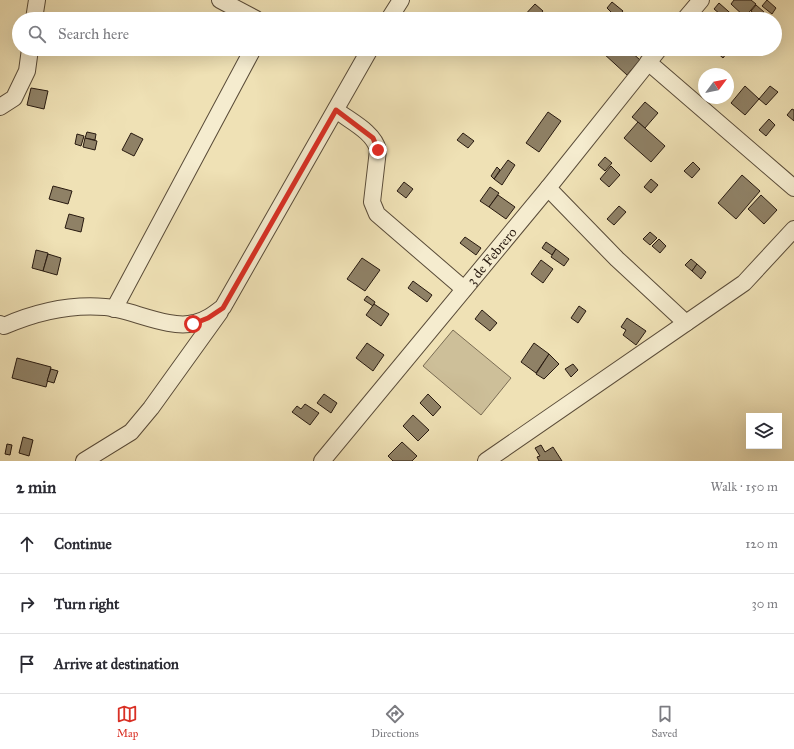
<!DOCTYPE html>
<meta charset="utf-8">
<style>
body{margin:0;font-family:"IM FELL Great Primer",serif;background:#f7f7f7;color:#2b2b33}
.controls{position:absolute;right:12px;bottom:12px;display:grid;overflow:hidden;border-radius:0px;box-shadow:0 4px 16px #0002}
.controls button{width:36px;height:36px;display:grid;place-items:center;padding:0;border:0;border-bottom:1px solid #e1e1e2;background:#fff;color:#2b2b33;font:20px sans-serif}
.compass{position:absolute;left:698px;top:68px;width:36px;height:36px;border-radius:50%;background:#fff;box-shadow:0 4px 16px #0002;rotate:58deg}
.stop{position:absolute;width:12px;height:12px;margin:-9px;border:3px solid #d93025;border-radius:50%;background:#fff}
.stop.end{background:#d93025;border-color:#fff;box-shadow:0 1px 4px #0008}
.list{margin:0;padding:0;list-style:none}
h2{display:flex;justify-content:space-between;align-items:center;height:52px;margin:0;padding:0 16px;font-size:17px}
h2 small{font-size:13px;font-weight:400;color:#7c7c81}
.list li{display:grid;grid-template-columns:26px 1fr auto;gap:12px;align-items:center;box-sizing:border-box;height:60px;padding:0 16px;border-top:1px solid #e1e1e2}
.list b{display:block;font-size:15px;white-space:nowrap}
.list em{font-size:13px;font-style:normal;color:#7c7c81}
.icon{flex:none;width:22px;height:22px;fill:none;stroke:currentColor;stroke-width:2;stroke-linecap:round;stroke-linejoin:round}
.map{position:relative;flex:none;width:794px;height:461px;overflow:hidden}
.search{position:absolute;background:#fff;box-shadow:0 4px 16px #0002;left:12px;right:12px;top:12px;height:44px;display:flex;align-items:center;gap:10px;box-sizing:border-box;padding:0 14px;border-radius:22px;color:#7c7c81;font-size:15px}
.sheet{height:232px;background:#fff}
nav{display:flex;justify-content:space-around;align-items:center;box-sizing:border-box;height:56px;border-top:1px solid #e1e1e2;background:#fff;font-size:11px;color:#7c7c81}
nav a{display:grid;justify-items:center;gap:2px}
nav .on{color:#d93025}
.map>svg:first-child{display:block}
.green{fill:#cdbf99;stroke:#7a6c54}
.building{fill:#8f8166;stroke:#281a10}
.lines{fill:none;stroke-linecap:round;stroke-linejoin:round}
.minor-casing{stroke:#5a4c39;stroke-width:18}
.minor{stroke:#f5eccf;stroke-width:16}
.route{stroke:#d93025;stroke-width:5}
.labels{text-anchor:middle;stroke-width:3.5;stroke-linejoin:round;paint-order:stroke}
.street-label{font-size:14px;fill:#281a10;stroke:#f5eccf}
</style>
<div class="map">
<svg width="794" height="461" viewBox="0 0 794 461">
<rect width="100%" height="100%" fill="#efe1b5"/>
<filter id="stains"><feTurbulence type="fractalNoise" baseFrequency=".005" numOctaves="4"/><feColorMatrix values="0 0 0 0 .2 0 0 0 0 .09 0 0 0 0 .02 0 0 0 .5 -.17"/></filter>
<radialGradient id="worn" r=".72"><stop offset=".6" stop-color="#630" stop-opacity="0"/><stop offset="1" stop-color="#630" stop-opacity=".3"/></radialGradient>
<polygon class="green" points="453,330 511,378 481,415 423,366"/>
<g class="building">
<polygon points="734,0 751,0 756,4 745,17 731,4"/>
<polygon points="767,0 776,8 772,14 762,6"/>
<polygon points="612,2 623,11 617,18 607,8"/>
<polygon points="719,3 737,19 726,19 714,9"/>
<polygon points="535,4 543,11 536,19 521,19"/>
<polygon points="756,5 764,12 759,18 751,11"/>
<polygon points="637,12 644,19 631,19"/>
<polygon points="607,49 628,49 640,60 627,75 603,53"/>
<polygon points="713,49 730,49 723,58"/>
<polygon points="745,86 759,99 745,115 731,103"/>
<polygon points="770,86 778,92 766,105 759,99"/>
<polygon points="31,88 48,91 44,109 27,105"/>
<polygon points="645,102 658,113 645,128 632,117"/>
<polygon points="792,109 794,110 794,121 787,115"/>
<polygon points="548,112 561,121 539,152 526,143"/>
<polygon points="769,119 775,125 766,136 759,130"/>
<polygon points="638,122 665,146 651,162 624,138"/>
<polygon points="87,132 96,134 95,140 85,138"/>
<polygon points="131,133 143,139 134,156 122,150"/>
<polygon points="463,133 474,141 468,148 457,140"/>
<polygon points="77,134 84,136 81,146 75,144"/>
<polygon points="85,138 97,141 95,150 83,147"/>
<polygon points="605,157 612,163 605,171 598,165"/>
<polygon points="508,160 515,165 502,185 494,179"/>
<polygon points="693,162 700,169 692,178 684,171"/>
<polygon points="611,166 620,175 609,187 600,179"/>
<polygon points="497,167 500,170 494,179 491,176"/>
<polygon points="742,175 760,191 736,219 718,203"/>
<polygon points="651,179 658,185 651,193 644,187"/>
<polygon points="404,182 413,189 406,198 397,191"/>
<polygon points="53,186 72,191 68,204 49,199"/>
<polygon points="490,187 499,193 489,207 480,201"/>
<polygon points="498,195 515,207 506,219 489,207"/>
<polygon points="761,195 777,210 764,224 748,209"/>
<polygon points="619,206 626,212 614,225 607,219"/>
<polygon points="69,214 84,218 81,232 65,228"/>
<polygon points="650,232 657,238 650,245 643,239"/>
<polygon points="465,237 481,248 476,255 460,243"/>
<polygon points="659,239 666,246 660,253 652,246"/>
<polygon points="546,242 556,249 552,255 542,248"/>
<polygon points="556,249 569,259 564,266 551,257"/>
<polygon points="36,250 48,253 43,271 32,268"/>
<polygon points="48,254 61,258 57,275 43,271"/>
<polygon points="362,258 380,270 365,291 347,279"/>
<polygon points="691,259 697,264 692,271 685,265"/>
<polygon points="541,260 553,269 543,283 531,274"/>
<polygon points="697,264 706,272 701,279 692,271"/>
<polygon points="413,281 432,295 427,302 408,288"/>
<polygon points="367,296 375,302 373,306 364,300"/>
<polygon points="374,304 389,314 381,326 366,315"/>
<polygon points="579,306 586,311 578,323 571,318"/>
<polygon points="482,310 497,323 490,331 475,319"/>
<polygon points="627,318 646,331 636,345 623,335 626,330 621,327"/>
<polygon points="367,343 384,355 373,371 356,358"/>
<polygon points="534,343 549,354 536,373 521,362"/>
<polygon points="549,354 559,364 544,379 536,374"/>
<polygon points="17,358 51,367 46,387 12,378"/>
<polygon points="573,364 578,370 571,377 565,369"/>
<polygon points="51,369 58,371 54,383 47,381"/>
<polygon points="324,394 337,403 331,413 317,403"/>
<polygon points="428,394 441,407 433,416 420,403"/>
<polygon points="305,404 319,413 310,425 292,412 297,406 301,409"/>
<polygon points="413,415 429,430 418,441 403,426"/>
<polygon points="23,437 33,440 29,456 19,453"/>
<polygon points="402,442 417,456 412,461 393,461 388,456"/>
<polygon points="7,444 12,445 10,455 5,454"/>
<polygon points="541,445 545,452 553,447 562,461 539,461 537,457 540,456 535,448"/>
</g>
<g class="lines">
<g class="minor-casing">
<g id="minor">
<polyline points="220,0 256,19"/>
<polyline points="34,19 37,0"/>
<polyline points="389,19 401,0"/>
<polyline points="685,19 701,0"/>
<polyline points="648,62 794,188"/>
<polyline points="0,107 14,98 27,71 30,49"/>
<path d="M 336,110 C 350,121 374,132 378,150 L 372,202 L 377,214 L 464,289"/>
<polyline points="548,188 617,259 686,323"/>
<polyline points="114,309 253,49"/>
<path d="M 0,324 L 4,326 C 36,312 70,304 105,307 C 130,309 170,330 194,323 C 205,321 214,314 223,307 L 370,49"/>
<polyline points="84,461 131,432 151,408 220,312"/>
<path id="s1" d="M 322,461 L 548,188 L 659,49"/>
<polyline points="486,461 744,283 794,229"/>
</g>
</g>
<use href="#minor" class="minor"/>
</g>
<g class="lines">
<polyline class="route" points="193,324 208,318 223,308 336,110 373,138 378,150"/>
</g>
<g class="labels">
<g class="street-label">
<text dy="5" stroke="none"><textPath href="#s1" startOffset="266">3 de Febrero</textPath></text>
</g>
</g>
<rect width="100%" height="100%" filter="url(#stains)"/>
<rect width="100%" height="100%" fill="url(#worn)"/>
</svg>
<div class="controls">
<button><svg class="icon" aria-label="layers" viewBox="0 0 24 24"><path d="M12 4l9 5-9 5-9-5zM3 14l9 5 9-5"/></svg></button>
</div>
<svg class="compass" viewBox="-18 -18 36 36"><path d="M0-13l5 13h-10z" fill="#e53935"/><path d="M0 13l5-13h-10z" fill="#7c7c81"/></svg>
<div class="stop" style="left:193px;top:324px"></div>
<div class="stop end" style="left:378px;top:150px"></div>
<div class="search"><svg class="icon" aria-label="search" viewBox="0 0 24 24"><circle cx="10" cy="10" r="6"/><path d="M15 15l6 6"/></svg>Search here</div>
</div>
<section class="sheet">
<h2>2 min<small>Walk · 150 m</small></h2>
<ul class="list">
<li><svg class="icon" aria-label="ahead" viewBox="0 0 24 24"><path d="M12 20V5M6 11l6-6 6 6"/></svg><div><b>Continue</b></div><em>120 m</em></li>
<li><svg class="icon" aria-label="right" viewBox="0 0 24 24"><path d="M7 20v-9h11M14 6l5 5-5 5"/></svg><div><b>Turn right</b></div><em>30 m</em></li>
<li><svg class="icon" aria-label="arrive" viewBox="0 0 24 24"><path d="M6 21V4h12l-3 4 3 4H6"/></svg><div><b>Arrive at destination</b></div></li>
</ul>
</section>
<nav>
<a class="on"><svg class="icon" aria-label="map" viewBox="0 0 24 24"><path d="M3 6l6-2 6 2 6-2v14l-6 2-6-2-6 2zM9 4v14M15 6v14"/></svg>Map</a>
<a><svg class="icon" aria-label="directions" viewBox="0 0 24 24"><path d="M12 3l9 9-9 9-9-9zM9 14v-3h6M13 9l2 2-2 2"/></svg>Directions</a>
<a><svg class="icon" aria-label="saved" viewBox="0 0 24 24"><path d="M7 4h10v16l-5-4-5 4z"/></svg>Saved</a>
</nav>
